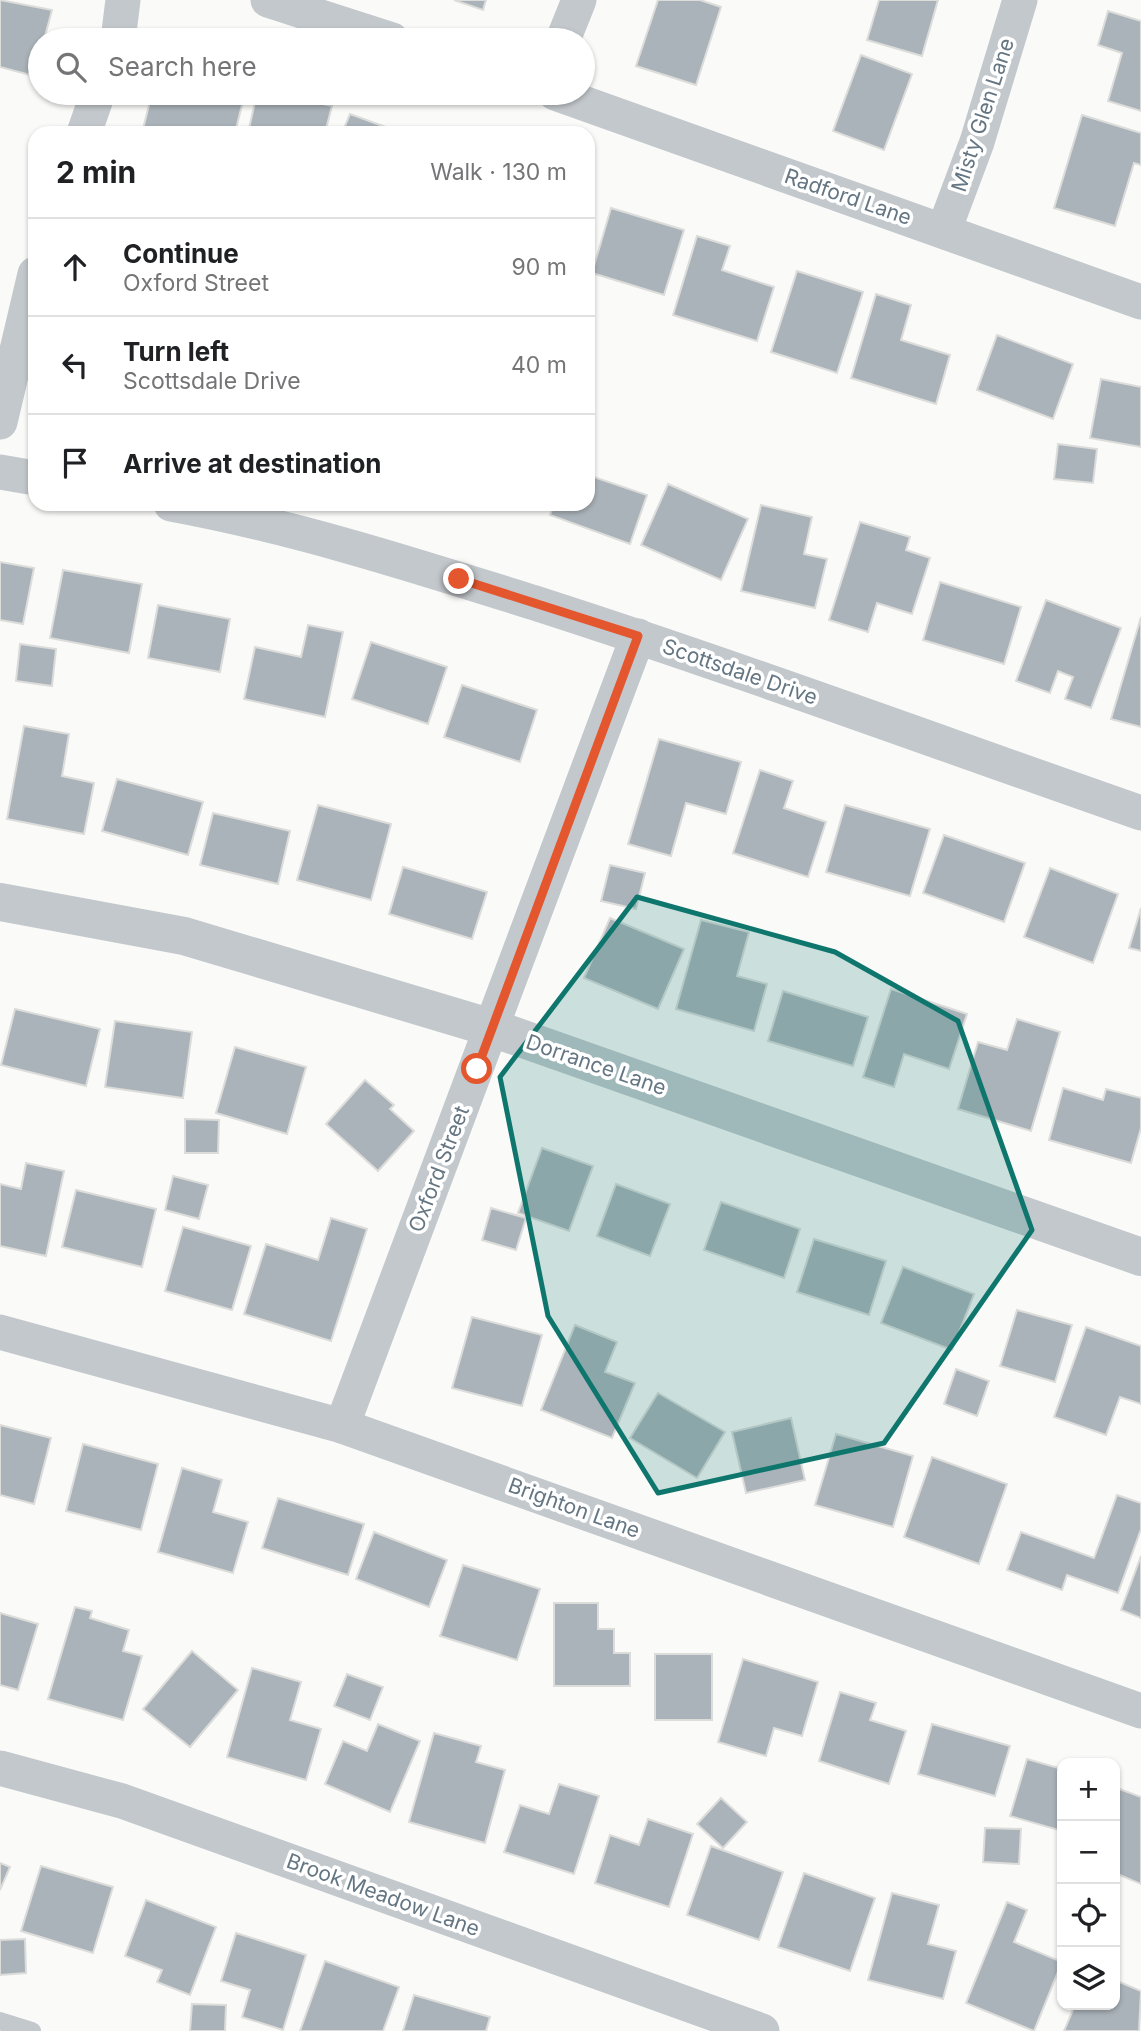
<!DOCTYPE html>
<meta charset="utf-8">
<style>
body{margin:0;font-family:Inter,sans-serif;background:#f2f2f2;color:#202124}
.controls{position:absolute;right:21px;bottom:21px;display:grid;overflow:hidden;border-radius:14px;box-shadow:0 2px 5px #0004}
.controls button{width:63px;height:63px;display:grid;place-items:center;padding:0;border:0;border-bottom:2px solid #e0e0e0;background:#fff;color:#202124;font:35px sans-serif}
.stop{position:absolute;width:21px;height:21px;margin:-16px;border:5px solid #e4572e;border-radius:50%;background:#fff}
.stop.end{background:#e4572e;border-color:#fff;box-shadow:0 2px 7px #0008}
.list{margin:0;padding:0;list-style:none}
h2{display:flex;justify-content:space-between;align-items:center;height:91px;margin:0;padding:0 28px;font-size:30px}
h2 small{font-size:23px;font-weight:400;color:#757577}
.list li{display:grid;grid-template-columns:46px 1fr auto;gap:21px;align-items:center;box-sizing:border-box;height:98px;padding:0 28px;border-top:2px solid #e0e0e0}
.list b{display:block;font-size:26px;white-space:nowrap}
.list p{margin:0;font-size:23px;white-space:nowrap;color:#757577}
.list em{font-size:23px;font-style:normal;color:#757577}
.icon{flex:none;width:38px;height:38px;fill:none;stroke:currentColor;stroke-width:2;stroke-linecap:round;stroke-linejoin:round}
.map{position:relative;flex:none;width:1141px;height:2031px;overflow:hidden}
.search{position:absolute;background:#fff;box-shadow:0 2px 5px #0004;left:28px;top:28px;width:567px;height:77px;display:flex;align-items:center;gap:18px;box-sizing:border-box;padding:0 24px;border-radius:38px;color:#757577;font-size:26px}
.panel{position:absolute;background:#fff;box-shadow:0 2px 5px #0004;left:28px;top:126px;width:567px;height:385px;border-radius:21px}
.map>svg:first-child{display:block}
.building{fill:#aab3b9;stroke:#dcdcda;stroke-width:2}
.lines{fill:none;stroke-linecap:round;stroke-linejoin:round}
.service{stroke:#c3c8cc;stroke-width:18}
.minor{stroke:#c3c8cc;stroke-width:35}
.tertiary{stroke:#c3c8cc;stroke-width:38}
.route{stroke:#e4572e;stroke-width:9}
.marked{fill:#0f766e;fill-opacity:0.2;stroke:#0f766e;stroke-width:5;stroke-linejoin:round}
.labels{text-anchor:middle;stroke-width:7;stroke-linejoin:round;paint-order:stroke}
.street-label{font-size:21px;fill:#657683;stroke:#fff}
</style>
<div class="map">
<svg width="1141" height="2031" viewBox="0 0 1141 2031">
<rect width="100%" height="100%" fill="#fafaf8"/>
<g class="building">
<polygon points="0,0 52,10 44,40 40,40 34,76 0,67"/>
<polygon points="454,0 486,0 483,10"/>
<polygon points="658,0 700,0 721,7 696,85 636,66"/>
<polygon points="879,0 938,0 922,56 867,40"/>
<polygon points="1108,11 1141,21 1141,111 1108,101 1122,53 1098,45"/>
<polygon points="861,55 912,74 884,150 833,131"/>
<polygon points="152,93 190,93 207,97 208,93 245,93 235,133 142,133"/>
<polygon points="257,93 274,93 332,106 325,133 248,133"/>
<polygon points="350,114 402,133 342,133"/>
<polygon points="1082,115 1141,133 1141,165 1134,163 1115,226 1054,208"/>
<polygon points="588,193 592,252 588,252"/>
<polygon points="611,208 684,230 664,295 592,273"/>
<polygon points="697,236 730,246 722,270 774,287 757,341 673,315"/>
<polygon points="797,271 863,292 837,373 771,352"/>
<polygon points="876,294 911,305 901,340 950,355 936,404 851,378"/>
<polygon points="997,335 1073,364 1053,419 977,390"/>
<polygon points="1101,379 1141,387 1141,447 1090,438"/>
<polygon points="1058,444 1097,449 1093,483 1054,479"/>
<polygon points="588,475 647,495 630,544 550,515 554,504 588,504"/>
<polygon points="668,484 748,519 721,580 641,545"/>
<polygon points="761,505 812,517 804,554 827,559 815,608 741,591"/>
<polygon points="860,522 910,537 906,550 930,558 912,614 877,603 868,632 829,620"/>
<polygon points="0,562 34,568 23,624 0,620"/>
<polygon points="63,570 142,584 129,653 50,638"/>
<polygon points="940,582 1021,607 1004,664 923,640"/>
<polygon points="1046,600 1121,628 1091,708 1065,699 1073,677 1058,671 1050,693 1016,681"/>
<polygon points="158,605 230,619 220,672 148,658"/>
<polygon points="1141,617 1141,727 1111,719"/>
<polygon points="308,625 343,632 325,717 244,699 255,647 301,657"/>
<polygon points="371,642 447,667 428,724 352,699"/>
<polygon points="20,644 56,649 52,686 16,681"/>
<polygon points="462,685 537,710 520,762 444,737"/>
<polygon points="24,726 69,734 62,776 94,783 84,834 7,819"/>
<polygon points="659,739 741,762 726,814 686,803 671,856 628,844"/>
<polygon points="760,770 793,781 784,808 826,822 808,877 733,853"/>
<polygon points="117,779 203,802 188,855 102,831"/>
<polygon points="318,805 391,824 371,900 297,880"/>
<polygon points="845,805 930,829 910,896 826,872"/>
<polygon points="213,813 290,831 278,884 200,865"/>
<polygon points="944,835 1025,863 1004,922 923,893"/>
<polygon points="610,865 645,873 636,909 601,901"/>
<polygon points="403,867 487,892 472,939 389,914"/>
<polygon points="1050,868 1118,894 1093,963 1024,937"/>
<polygon points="1141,908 1141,951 1129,948"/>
<polygon points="610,918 684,949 658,1009 584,978"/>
<polygon points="701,920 749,932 737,976 767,984 754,1031 676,1009"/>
<polygon points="891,989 967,1014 949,1069 904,1054 894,1087 863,1077"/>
<polygon points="783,991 868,1017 853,1066 768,1041"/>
<polygon points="15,1009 100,1029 86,1086 1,1065"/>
<polygon points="1017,1019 1060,1032 1031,1131 958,1109 978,1042 1007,1050"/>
<polygon points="115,1021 192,1032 183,1098 105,1087"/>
<polygon points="235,1047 306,1067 287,1134 216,1113"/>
<polygon points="365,1080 394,1105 390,1109 414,1131 378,1171 326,1124"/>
<polygon points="1063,1088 1103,1100 1106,1089 1141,1098 1141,1128 1131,1163 1049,1140"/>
<polygon points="185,1119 219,1120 218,1153 185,1153"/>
<polygon points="542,1148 593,1166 569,1231 518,1213"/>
<polygon points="26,1163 64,1171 46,1256 0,1246 0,1184 21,1189"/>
<polygon points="173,1176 208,1185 199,1219 165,1210"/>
<polygon points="616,1184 670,1204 650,1256 597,1236"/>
<polygon points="76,1190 156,1209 142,1267 62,1247"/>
<polygon points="721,1202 800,1229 784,1278 704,1250"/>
<polygon points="491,1208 526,1218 516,1250 482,1240"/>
<polygon points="331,1218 367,1229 331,1341 244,1314 266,1244 318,1260"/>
<polygon points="183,1227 251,1246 232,1310 165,1291"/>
<polygon points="814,1239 886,1261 869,1315 797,1292"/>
<polygon points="903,1267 974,1294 952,1350 881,1323"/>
<polygon points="1017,1310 1072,1325 1055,1382 1000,1366"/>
<polygon points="472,1317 542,1335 522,1406 452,1388"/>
<polygon points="575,1325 617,1342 605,1372 635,1383 612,1438 541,1410"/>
<polygon points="1086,1327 1141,1346 1141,1404 1120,1397 1106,1435 1054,1417"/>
<polygon points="956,1369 989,1381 977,1416 944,1404"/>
<polygon points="658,1393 725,1432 697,1478 630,1438"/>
<polygon points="791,1418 805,1480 746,1493 732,1432"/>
<polygon points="0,1425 51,1438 34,1504 0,1495"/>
<polygon points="836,1434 913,1456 893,1527 815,1505"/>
<polygon points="83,1444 158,1464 141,1530 66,1511"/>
<polygon points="932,1457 1007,1484 979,1564 904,1537"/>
<polygon points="182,1468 222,1480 213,1512 248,1522 233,1573 158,1552"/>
<polygon points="1117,1495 1141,1503 1141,1529 1118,1593 1067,1575 1062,1590 1007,1570 1021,1532 1094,1558"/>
<polygon points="278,1498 364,1524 348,1575 262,1548"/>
<polygon points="374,1532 447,1560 429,1607 356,1579"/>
<polygon points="1141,1556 1141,1618 1121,1610"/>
<polygon points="463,1565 540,1589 517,1660 440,1636"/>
<polygon points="554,1603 598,1603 598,1629 614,1629 614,1653 630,1653 630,1686 554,1686"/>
<polygon points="75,1607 92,1611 90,1618 129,1630 123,1651 142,1656 123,1720 48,1699"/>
<polygon points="0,1613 38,1624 18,1690 0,1685"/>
<polygon points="192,1651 238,1690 190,1747 143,1709"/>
<rect x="655" y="1654" width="57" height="66"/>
<polygon points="743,1659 818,1682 802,1736 774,1728 766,1756 718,1742"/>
<polygon points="252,1668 301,1682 290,1720 321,1729 306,1780 227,1757"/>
<polygon points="347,1674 383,1687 370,1720 334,1706"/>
<polygon points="840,1692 876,1703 870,1720 906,1731 889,1784 819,1761"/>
<polygon points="378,1724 420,1741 390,1812 325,1784 343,1741 367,1751"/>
<polygon points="932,1724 1010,1746 995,1796 918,1774"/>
<polygon points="434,1733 481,1746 476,1762 505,1770 485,1843 409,1822"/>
<polygon points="1027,1759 1062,1769 1062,1831 1010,1816"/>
<polygon points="559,1784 599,1796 574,1874 504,1852 520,1805 549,1814"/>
<polygon points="1117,1788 1141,1797 1141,1884 1115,1873"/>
<polygon points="721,1798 747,1822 723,1848 697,1824"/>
<polygon points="648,1819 693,1834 669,1907 595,1883 610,1835 639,1845"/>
<polygon points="985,1828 1021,1829 1019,1864 983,1862"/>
<polygon points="711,1846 783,1872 759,1940 687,1915"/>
<polygon points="0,1863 10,1867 0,1890"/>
<polygon points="41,1866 113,1887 93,1953 21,1931"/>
<polygon points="804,1873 875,1898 850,1971 778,1947"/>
<polygon points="892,1893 939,1905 928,1944 956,1951 943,1999 868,1980"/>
<polygon points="146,1900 216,1927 190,1995 157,1982 162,1970 125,1956"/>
<polygon points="1007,1902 1027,1910 1014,1942 1062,1962 1034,2031 966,2003"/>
<polygon points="236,1933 306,1955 283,2030 242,2017 250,1990 221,1981"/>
<polygon points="25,1939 26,1973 0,1975 0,1940"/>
<polygon points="325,1961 399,1987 383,2031 300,2031"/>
<polygon points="1115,1980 1141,1991 1139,2031 1064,2031 1075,2005 1115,2005"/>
<polygon points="414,1995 490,2017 486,2031 403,2031"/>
<polygon points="192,2004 226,2005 225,2031 190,2031"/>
</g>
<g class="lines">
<polyline class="service" points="0,2021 32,2031"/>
<g class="minor">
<polyline points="268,0 392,40"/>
<polyline points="118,40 123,0"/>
<polyline points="563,40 579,0"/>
<polyline points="555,93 1141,302"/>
<polyline points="84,133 98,93"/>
<polyline points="944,230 977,142 1020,0"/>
<polyline points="0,422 35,274"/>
<polyline points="0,472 35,478"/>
<path d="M 171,504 C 296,527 417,566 538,604 C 740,669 940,743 1141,813"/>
<polyline points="0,1332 342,1426 1141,1711"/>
<polyline points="342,1426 638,636"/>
<polyline points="0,1768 122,1801 762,2031"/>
</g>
<polyline class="tertiary" points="0,902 184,936 492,1028 1141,1257"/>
</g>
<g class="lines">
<polyline class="route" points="459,579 638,636 477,1069"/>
</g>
<path class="marked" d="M 637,897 L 835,952 L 958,1021 L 1032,1230 L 884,1443 L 658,1493 L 548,1316 L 500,1077 Z"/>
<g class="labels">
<g class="street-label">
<text transform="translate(983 115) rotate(-72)" y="7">Misty Glen Lane</text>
<text transform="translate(848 197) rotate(19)" y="7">Radford Lane</text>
<text transform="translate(740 672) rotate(19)" y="7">Scottsdale Drive</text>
<text transform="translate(596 1065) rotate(19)" y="7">Dorrance Lane</text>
<text transform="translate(439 1169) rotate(-69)" y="7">Oxford Street</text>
<text transform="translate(574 1508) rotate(20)" y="7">Brighton Lane</text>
<text transform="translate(383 1895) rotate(20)" y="7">Brook Meadow Lane</text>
</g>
</g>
</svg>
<div class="controls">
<button>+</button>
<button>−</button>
<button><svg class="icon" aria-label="locate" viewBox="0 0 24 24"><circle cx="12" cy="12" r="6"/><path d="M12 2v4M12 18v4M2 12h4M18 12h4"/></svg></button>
<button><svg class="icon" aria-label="layers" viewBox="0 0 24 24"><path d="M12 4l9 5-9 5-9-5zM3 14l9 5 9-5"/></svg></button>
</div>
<div class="stop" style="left:477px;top:1069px"></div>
<div class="stop end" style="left:459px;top:579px"></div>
<div class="search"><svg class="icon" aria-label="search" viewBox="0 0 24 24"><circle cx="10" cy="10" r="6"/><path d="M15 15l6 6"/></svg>Search here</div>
<section class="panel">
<h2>2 min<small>Walk · 130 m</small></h2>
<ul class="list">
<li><svg class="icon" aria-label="ahead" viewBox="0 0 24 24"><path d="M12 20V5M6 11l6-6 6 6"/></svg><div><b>Continue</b><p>Oxford Street</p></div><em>90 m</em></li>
<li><svg class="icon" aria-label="left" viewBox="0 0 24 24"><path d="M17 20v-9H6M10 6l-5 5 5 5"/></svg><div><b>Turn left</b><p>Scottsdale Drive</p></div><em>40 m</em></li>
<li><svg class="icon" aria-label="arrive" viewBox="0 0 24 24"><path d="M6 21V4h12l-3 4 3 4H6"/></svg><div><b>Arrive at destination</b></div></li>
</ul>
</section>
</div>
